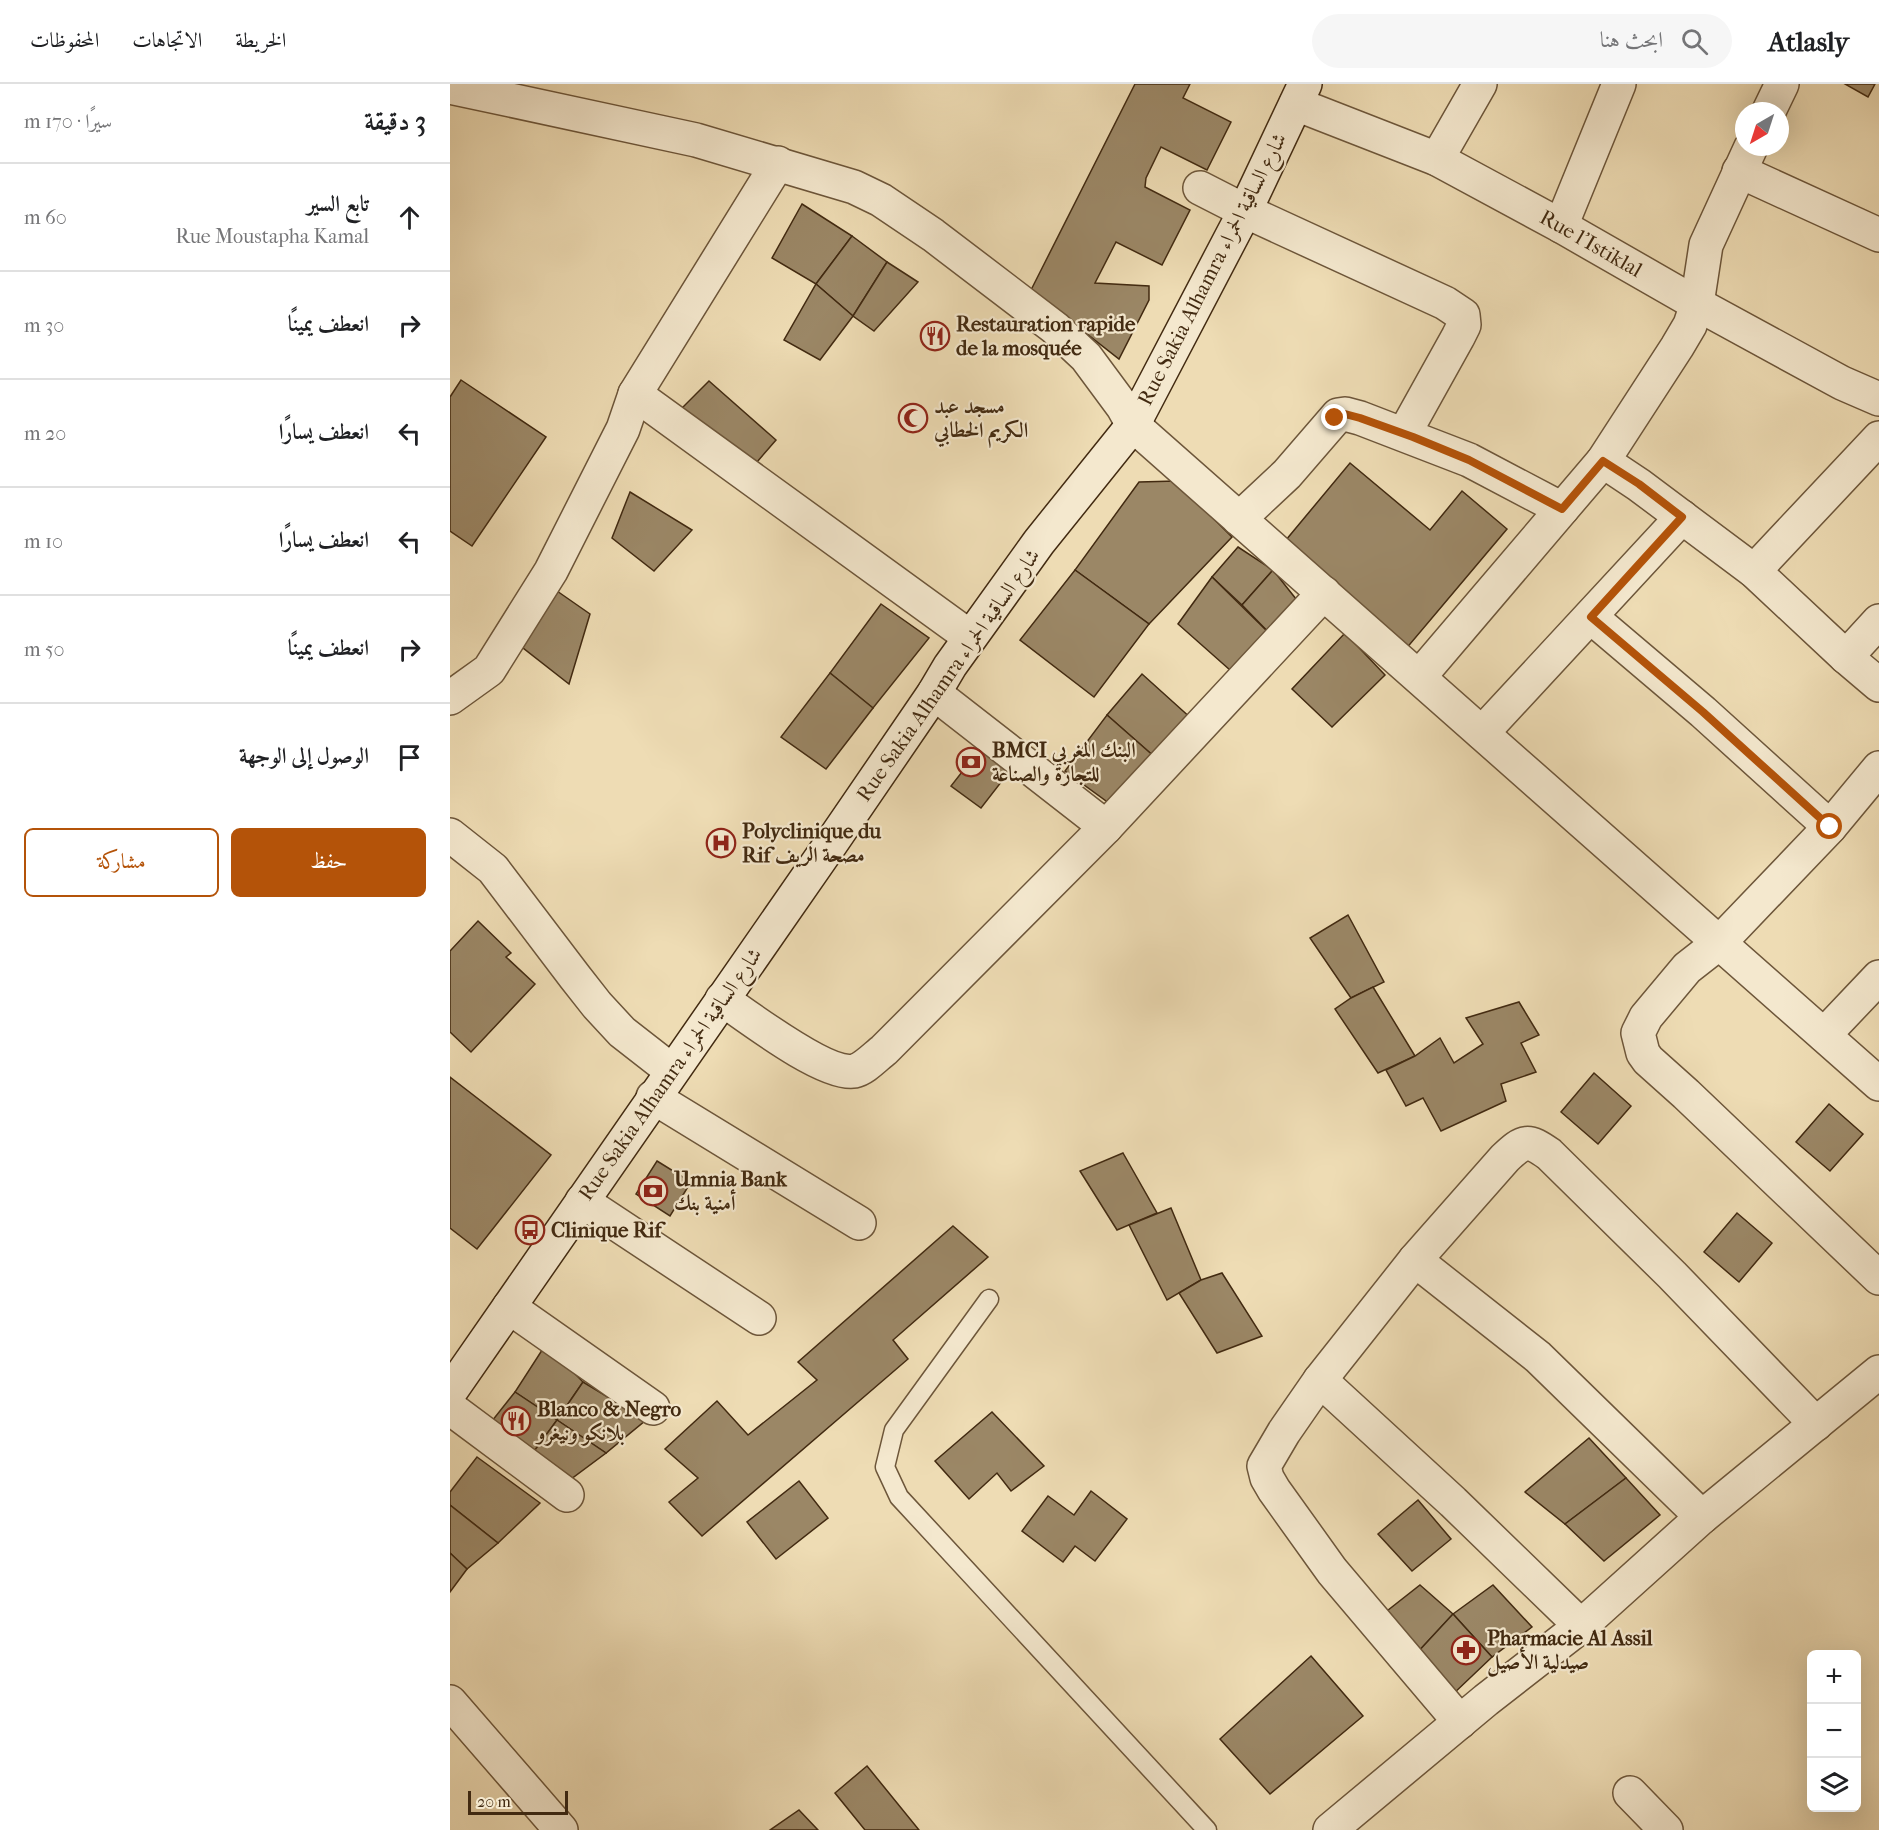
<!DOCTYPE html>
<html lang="ar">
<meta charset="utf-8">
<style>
body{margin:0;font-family:"IM FELL French Canon",Amiri,serif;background:#f6f6f6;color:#202124;direction:rtl}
.controls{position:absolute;right:18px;bottom:18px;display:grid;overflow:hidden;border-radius:9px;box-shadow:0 6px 24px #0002}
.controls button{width:54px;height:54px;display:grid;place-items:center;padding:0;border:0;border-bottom:2px solid #e0e0e0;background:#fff;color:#202124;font:30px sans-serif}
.compass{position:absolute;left:1285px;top:18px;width:54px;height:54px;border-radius:50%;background:#fff;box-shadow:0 6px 24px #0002;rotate:219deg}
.scale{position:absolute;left:18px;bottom:15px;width:100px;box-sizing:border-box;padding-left:6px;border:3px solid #422a11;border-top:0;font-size:16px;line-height:21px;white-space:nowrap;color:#422a11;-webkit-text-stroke:4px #f4e8ce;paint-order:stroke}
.stop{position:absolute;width:18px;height:18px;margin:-14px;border:4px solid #b45309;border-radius:50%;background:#fff}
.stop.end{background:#b45309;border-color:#fff;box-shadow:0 2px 6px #0008}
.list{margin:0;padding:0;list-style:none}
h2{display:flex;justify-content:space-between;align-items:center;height:78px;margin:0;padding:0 24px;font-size:26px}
h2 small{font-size:20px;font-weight:400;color:#757577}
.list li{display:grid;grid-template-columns:39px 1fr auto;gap:18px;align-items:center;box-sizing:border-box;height:108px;padding:0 24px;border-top:2px solid #e0e0e0}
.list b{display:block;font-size:22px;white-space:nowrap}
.list p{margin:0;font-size:20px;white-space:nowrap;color:#757577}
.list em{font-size:20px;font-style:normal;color:#757577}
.actions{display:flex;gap:12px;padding:18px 24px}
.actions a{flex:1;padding:14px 0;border:2px solid #b45309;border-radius:9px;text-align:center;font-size:21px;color:#b45309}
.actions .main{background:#b45309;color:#fff}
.icon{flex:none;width:33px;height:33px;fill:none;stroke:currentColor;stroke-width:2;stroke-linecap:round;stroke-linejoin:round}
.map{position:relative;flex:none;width:1429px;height:1746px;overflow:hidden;direction:ltr}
header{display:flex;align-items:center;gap:36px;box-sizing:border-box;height:84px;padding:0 30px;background:#fff;border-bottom:2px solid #e0e0e0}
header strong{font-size:28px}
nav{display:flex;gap:33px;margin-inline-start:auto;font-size:21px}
.search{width:420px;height:54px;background:#f6f6f6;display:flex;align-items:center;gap:15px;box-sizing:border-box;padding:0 21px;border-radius:33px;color:#757577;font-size:22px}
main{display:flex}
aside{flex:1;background:#fff}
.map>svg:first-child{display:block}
.building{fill:#9b8766;stroke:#422a11;stroke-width:1.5}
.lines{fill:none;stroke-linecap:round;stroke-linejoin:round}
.lane-casing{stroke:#6d563a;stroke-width:21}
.street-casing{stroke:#6d563a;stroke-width:36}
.secondary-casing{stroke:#422a11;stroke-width:36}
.lane{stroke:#f4e8ce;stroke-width:18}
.street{stroke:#f4e8ce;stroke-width:33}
.secondary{stroke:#f4e8ce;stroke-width:33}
.route{stroke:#b45309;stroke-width:8}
.labels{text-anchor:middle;stroke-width:4.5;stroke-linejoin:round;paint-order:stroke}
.street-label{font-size:21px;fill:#422a11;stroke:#f4e8ce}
.poi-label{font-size:21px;font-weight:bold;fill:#422a11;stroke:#f4e8ce;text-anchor:start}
</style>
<header>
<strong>Atlasly</strong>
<div class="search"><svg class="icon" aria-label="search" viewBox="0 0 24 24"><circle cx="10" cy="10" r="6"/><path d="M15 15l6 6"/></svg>ابحث هنا</div>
<nav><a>الخريطة</a><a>الاتجاهات</a><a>المحفوظات</a></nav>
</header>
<main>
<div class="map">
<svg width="1429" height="1746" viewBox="0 0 1429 1746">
<rect width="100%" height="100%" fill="#eedcb4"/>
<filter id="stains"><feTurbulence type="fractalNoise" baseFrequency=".00333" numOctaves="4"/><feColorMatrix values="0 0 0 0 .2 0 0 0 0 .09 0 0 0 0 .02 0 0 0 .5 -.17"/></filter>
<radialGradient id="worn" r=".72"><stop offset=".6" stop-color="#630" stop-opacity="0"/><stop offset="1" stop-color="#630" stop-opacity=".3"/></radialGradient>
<g class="building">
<polygon points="685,0 740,0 733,14 781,38 757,86 711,63 696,94 695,103 740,126 712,181 666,158 645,199 699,202 699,216 669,275 581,206"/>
<polygon points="1395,0 1425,0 1418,13"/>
<polygon points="352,120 402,152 366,200 322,174"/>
<polygon points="402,152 437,178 403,232 366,200"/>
<polygon points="437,178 468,198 424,247 403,232"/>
<polygon points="366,200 403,232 370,276 334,256"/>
<polygon points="11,296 96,353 22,462 0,447 0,313"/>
<polygon points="259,297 326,356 307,378 228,328"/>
<polygon points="900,379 980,446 1012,407 1057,445 955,566 831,462"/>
<polygon points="726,397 782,453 699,540 625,486 689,398"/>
<polygon points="180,408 242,446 204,487 162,454"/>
<polygon points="788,463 823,486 792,521 762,493"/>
<polygon points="625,486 699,540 644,613 570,556"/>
<polygon points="823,486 854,525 824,554 792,521"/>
<polygon points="762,493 824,554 789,594 728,540"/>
<polygon points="107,507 140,530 119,600 68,560"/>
<polygon points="431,520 479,554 423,624 380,589"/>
<polygon points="895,549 935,591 882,643 842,605"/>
<polygon points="380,589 423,624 376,685 331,653"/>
<polygon points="692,590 743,636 707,675 657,631"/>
<polygon points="657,631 707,675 663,722 615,687"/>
<polygon points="530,665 559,688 531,724 501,702"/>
<polygon points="898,831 934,898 901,914 860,854"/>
<polygon points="28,837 61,869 56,873 85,900 21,968 0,948 0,867"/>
<polygon points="923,903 965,972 928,989 885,925 901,914"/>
<polygon points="1069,918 1089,951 1071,959 1086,988 1051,1000 1056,1017 991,1047 973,1014 956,1022 936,986 965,972 990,954 1004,979 1033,960 1016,934"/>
<polygon points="1144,989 1181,1022 1148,1060 1111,1028"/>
<polygon points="0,993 101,1071 27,1165 0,1144"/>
<polygon points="1379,1020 1413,1050 1380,1087 1346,1058"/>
<polygon points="673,1069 707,1129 667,1146 630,1087"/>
<polygon points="207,1077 241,1098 220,1132 186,1110"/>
<polygon points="721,1124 751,1196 717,1216 679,1141"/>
<polygon points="1287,1129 1322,1159 1289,1198 1254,1168"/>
<polygon points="503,1142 538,1173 443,1256 458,1275 252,1452 219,1418 248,1394 215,1365 267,1317 298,1351 367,1296 348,1278"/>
<polygon points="772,1189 812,1252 767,1269 729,1209 751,1196"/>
<polygon points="96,1260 133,1298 107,1336 65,1308"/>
<polygon points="133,1298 196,1336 156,1369 107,1336"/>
<polygon points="65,1308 107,1336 82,1370 38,1342"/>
<polygon points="542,1328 594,1382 561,1407 547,1389 519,1415 485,1377"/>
<polygon points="107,1336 156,1369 117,1398 82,1370"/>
<polygon points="1139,1354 1176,1394 1115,1440 1075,1408"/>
<polygon points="27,1373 90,1419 48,1459 0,1421 0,1408"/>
<polygon points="1176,1394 1210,1431 1154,1477 1115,1440"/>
<polygon points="349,1397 378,1434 326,1475 297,1438"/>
<polygon points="641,1407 677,1435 645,1477 625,1462 613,1478 572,1447 598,1412 624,1431"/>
<polygon points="968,1416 1001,1455 962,1487 928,1450"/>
<polygon points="0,1421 48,1459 17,1485 0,1469"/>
<polygon points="0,1469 17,1485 0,1508"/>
<polygon points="970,1501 1003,1530 966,1570 928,1534"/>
<polygon points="1043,1501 1082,1543 1042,1573 1003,1530"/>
<polygon points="1003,1530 1042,1573 1000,1613 966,1570"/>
<polygon points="861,1572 913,1632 820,1710 770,1655"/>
<polygon points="417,1682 469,1746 415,1746 385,1709"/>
<polygon points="349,1726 368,1746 320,1746"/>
</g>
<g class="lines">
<g class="lane-casing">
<polyline id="lane" points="539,1215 444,1346 435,1383 449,1413 757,1746"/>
</g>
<g class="street-casing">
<g id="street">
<polyline points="0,3 246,56 404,103 431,116 483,151 605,244 636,273 673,323 683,341 1429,1000"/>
<path id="s1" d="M 846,20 L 987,75 L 1111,142 L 1247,220 L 1392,299 L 1429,315"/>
<polyline points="1319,27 1332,0"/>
<polyline points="987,75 1030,0"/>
<polyline points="1289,87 1429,151"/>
<polyline points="750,104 795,127 995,219 1013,231 1014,241 1008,253 954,350"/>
<polyline points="1111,142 1169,0"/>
<polyline points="185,310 520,553"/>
<polyline points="1153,377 1189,401 1304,487 1396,573 1429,601"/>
<polyline points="789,435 837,390 888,331 895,330 910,334 1019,376 1112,425"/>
<polyline points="1304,487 1429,354"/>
<polyline points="1141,533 1253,628 1380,743"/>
<polyline points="1396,573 1429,537"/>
<polyline points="969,593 1153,377 1227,263 1240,241 1247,220 1256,161 1301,63"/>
<polyline points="484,609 656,743"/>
<polyline points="0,614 39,586 101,487 173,345 185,310 328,79"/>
<polyline points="1032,649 1232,433"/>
<polyline points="1429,684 1380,743 1269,859 1237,884 1196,933 1188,949 1193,969 1198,976 1236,1010 1429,1194"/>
<polyline points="0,751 43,785 125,893 147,921 172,948 222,987"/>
<path d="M 272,915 C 297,932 375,992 404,987 C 414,985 425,973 434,966 L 656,743 L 874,509"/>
<polyline points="1374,951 1429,893"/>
<polyline points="203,1013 409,1139"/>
<polyline points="132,1117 309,1234"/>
<polyline points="965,1176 1088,1273 1252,1433"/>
<polyline points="59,1223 203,1324"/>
<polyline points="870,1296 1003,1418 1131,1542"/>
<polyline points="0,1324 117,1411"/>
<polyline points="0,1618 111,1746"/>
<path d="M 1010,1638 L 882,1487 L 824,1406 L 817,1394 L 814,1382 L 834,1348 L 870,1296 L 965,1176 L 1055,1074 C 1074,1056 1078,1055 1099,1070 L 1222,1191 L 1366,1340"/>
<polyline points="1180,1709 1216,1746"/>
<polyline points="880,1746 1036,1616 1131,1542 1252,1433 1429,1288"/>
</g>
</g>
<g class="secondary-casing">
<polyline id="secondary" points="0,1308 380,761 484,609 500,582 589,458 683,341 795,127 855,0"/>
</g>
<use href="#lane" class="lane"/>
<use href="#street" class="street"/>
<use href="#secondary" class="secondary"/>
</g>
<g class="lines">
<polyline class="route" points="885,334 895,330 910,334 963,353 1019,376 1112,425 1153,377 1189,400 1232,433 1141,533 1253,628 1380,743"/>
</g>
<defs>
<g id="restaurant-ring" transform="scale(1.5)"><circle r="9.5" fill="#f4e8ce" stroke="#8f2418" stroke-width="1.5"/><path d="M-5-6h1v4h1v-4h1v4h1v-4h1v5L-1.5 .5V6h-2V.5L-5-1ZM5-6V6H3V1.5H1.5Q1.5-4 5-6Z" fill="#8f2418"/></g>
<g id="mosque-ring" transform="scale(1.5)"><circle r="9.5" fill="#f4e8ce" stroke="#8f2418" stroke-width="1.5"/><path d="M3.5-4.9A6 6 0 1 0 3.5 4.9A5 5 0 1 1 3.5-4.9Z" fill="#8f2418"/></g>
<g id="bank-ring" transform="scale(1.5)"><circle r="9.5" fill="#f4e8ce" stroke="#8f2418" stroke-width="1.5"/><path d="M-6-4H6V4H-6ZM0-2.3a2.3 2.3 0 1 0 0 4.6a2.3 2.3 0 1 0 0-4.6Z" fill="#8f2418"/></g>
<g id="hospital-ring" transform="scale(1.5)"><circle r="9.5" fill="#f4e8ce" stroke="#8f2418" stroke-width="1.5"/><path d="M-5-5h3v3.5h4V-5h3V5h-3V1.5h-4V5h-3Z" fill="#8f2418"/></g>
<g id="bus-ring" transform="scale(1.5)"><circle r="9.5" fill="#f4e8ce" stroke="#8f2418" stroke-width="1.5"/><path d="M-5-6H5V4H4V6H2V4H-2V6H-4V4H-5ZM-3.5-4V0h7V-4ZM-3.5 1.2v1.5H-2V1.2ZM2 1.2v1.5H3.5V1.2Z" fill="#8f2418"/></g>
<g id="pharmacy-ring" transform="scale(1.5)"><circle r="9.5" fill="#f4e8ce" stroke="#8f2418" stroke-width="1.5"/><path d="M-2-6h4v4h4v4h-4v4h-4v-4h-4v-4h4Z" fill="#8f2418"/></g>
</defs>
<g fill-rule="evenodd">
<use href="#restaurant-ring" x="485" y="252"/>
<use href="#mosque-ring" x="463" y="334"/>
<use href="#bank-ring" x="521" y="678"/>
<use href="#hospital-ring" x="271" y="759"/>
<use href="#bank-ring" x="203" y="1107"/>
<use href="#bus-ring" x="80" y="1146"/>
<use href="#restaurant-ring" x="66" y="1337"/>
<use href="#pharmacy-ring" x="1016" y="1566"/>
</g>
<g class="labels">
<g class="street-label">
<text dy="7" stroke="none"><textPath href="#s1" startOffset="327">Rue l’Istiklal</textPath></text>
<text transform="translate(762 185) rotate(-63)" y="7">Rue Sakia Alhamra شارع الساقية الحمراء</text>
<text transform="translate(498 591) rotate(-55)" y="7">Rue Sakia Alhamra شارع الساقية الحمراء</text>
<text transform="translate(220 990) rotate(-55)" y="7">Rue Sakia Alhamra شارع الساقية الحمراء</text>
</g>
<g class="poi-label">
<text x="506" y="247">Restauration rapide<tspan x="506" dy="24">de la mosquée</tspan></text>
<text x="484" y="329">مسجد عبد<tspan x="484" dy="24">الكريم الخطابي</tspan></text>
<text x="542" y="673">BMCI البنك المغربي<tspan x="542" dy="24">للتجارة والصناعة</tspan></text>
<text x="292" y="754">Polyclinique du<tspan x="292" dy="24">Rif مصحة الريف</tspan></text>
<text x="224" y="1102">Umnia Bank<tspan x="224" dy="24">أمنية بنك</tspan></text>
<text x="101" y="1153">Clinique Rif</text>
<text x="87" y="1332">Blanco &amp; Negro<tspan x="87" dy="24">بلانكو ونيغرو</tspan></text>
<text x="1037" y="1561">Pharmacie Al Assil<tspan x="1037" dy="24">صيدلية الأصيل</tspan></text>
</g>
</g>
<rect width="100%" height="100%" filter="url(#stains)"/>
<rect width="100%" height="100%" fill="url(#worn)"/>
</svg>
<div class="controls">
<button>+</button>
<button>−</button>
<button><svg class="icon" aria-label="layers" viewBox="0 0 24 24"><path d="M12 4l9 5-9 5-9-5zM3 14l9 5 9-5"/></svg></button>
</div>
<svg class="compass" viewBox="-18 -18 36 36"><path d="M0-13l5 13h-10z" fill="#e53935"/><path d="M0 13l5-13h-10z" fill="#757577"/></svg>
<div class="scale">20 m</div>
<div class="stop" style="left:1380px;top:743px"></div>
<div class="stop end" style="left:885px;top:334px"></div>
</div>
<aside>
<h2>3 دقيقة<small>سيرًا · 170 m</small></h2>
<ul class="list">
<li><svg class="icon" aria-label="ahead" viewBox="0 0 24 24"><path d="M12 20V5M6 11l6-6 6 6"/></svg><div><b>تابع السير</b><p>Rue Moustapha Kamal</p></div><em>60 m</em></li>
<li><svg class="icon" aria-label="right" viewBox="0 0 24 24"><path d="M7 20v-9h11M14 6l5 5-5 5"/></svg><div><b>انعطف يمينًا</b></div><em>30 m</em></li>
<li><svg class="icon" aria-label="left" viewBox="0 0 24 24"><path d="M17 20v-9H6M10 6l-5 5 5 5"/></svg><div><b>انعطف يسارًا</b></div><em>20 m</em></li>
<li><svg class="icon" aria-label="left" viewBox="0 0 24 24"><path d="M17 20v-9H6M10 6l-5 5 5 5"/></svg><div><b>انعطف يسارًا</b></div><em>10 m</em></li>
<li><svg class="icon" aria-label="right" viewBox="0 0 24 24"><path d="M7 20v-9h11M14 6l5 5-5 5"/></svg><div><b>انعطف يمينًا</b></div><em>50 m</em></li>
<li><svg class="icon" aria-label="arrive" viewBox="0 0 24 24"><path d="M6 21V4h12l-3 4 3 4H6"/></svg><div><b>الوصول إلى الوجهة</b></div></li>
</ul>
<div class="actions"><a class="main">حفظ</a><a>مشاركة</a></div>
</aside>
</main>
